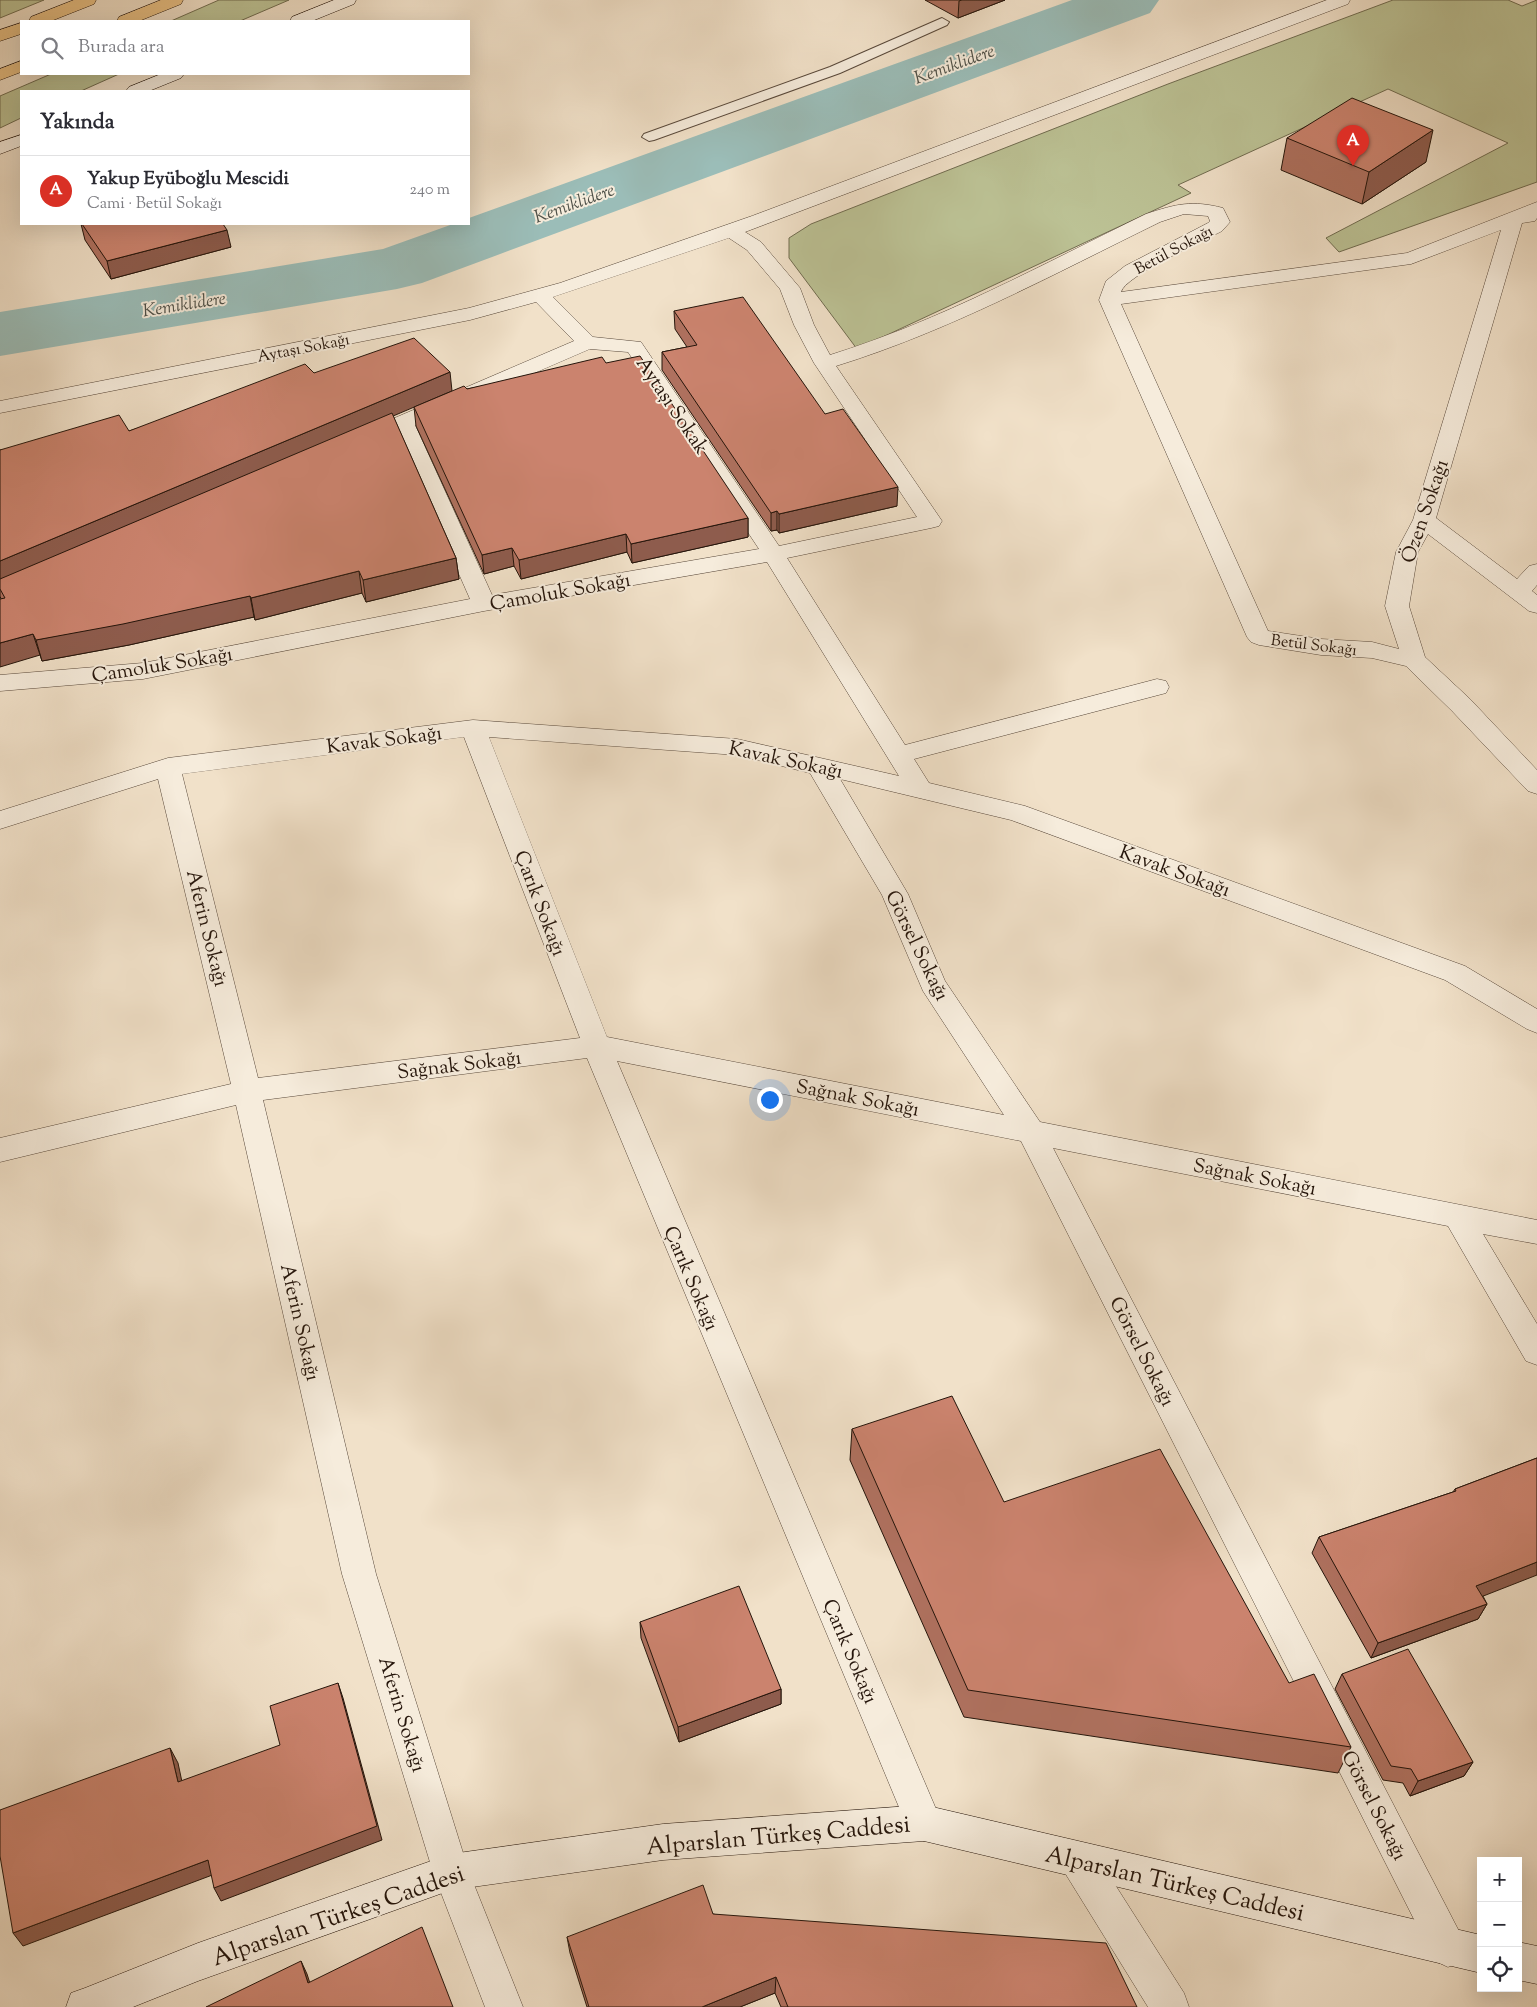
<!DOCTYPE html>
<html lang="tr">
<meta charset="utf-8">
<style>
body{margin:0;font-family:"Sorts Mill Goudy",serif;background:#f2f2f3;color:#2b2b33}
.controls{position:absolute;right:15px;bottom:15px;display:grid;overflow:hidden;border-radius:0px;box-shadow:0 5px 20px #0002}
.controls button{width:45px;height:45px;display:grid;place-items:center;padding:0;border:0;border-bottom:1px solid #e1e1e2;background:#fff;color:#2b2b33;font:25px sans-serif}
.you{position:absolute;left:769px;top:1099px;width:18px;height:18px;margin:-12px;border:4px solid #fff;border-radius:50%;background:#1a73e8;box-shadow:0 0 0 8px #1a73e833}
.badge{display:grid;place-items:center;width:32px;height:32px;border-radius:50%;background:#d93025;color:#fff;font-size:16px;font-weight:700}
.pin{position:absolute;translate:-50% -41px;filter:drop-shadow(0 1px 2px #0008)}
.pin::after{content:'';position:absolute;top:26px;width:18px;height:15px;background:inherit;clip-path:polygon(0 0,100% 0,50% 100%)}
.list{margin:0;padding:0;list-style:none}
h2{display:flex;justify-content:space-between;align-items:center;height:65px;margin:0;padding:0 20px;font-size:21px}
h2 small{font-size:16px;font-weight:400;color:#7c7c81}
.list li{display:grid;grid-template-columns:32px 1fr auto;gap:15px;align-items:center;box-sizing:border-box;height:70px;padding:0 20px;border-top:1px solid #e1e1e2}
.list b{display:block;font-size:19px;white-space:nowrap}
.list p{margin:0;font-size:16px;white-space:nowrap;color:#7c7c81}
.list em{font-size:16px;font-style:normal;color:#7c7c81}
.icon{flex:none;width:28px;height:28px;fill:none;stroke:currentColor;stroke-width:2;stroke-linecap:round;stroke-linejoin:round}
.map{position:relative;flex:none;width:1537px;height:2007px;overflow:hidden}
.search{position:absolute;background:#fff;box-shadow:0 5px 20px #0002;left:20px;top:20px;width:450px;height:55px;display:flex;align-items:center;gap:12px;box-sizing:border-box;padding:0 18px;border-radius:0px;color:#7c7c81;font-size:19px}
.panel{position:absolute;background:#fff;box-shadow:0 5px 20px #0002;left:20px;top:90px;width:450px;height:135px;border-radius:0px}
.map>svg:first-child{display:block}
.green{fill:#bcc295;stroke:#706c50}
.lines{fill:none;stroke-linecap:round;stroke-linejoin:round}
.river{fill:#9bbdb8;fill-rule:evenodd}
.lane-casing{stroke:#58483a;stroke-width:2}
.street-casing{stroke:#58483a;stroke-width:1}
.secondary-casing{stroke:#25150b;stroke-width:1}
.highway-casing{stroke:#25150b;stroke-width:1}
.lane{fill:#f6ecdc;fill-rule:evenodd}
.street{fill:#f6ecdc;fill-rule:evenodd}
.secondary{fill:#f6ecdc;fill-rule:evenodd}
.highway{fill:#e8c084;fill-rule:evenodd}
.wall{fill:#af715f;stroke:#25150b}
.shaded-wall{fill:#8e5c4d;stroke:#25150b}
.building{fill:#cb836e;stroke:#25150b}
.labels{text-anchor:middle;stroke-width:4;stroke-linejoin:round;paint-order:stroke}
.far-street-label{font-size:16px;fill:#25150b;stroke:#f6ecdc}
.far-water-label{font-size:18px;font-style:italic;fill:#4e5048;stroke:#f6ecdc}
.street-label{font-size:20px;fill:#25150b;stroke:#f6ecdc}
.near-street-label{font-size:24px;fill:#25150b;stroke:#f6ecdc}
</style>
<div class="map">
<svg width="1537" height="2007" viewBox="0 0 1537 2007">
<rect width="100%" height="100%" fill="#f1e1c9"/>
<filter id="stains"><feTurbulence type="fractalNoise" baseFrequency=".004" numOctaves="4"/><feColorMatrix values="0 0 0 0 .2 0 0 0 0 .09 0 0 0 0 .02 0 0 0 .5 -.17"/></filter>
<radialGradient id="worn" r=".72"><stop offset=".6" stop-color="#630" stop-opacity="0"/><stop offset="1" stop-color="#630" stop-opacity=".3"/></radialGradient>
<g class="green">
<polygon points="0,0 44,0 0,18"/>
<polygon points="219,0 289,0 240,21 171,21"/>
<polygon points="1393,0 1508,0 1522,6 1537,0 1537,182 1339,252 1326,238 1508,143 1388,89 1178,185 1191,193 857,349 789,258 789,238 811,224 1168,84"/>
<polygon points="51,74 119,74 81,91 21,91 21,118 0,128 0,96"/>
</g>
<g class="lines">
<polygon class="river" points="1072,0 1159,0 1150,13 422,283 397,289 0,356 0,312 383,249 453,224 469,224 469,218"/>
<g class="lane-casing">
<polygon id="lane" points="942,18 949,22 947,25 840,73 654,140 649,141 642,137 644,134 830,67"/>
</g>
<g class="street-casing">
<g id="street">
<path d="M 1327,0 L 1350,0 L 1348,4 L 745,232 L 761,242 L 800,288 L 814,325 L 830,355 C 940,321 1043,264 1146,214 C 1176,204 1192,200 1223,208 L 1230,222 L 1222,231 C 1203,241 1125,276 1121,292 L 1407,253 L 1537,202 L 1537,218 L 1535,221 L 1522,223 L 1436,518 L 1517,579 L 1529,566 L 1537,564 L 1537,585 L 1532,591 L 1537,595 L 1537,613 L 1529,611 L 1428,534 L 1418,552 L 1409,606 L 1425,657 L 1470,699 L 1537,770 L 1537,794 L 1528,791 L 1452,711 L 1406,666 L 1372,658 L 1321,655 L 1259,645 L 1251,642 L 1247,637 L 1099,300 L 1106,281 L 1125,266 L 1208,223 L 1210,221 L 1208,216 L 1184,214 L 1160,222 C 1054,274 949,331 836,366 L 942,521 L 939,526 L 931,528 L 787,558 L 905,745 L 1157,679 L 1166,681 L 1169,687 L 1166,693 L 914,759 L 929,783 L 1025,806 L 1465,966 L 1537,1009 L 1537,1033 L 1527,1029 L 1445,980 L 1011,820 L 840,779 L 908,894 L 945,981 L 1040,1122 L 1537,1220 L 1537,1244 L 1483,1234 L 1537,1324 L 1537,1365 L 1526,1361 L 1448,1226 L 1053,1148 L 1461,1935 L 1467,1948 L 1461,1961 L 1448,1967 L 1435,1961 L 1021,1141 L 617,1061 L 942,1823 L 937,1836 L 924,1841 L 911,1836 L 587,1058 L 263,1100 L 376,1574 L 469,1872 L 523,2007 L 485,2007 L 433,1872 L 342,1574 L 236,1105 L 0,1162 L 0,1138 L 231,1084 L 158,779 L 0,829 L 0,811 L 168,758 L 473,720 L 737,739 L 899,776 L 767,562 L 484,611 L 143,679 L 0,691 L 0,675 L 143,663 L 470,599 L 397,433 L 371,445 L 363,446 L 355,445 L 352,440 L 355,435 L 574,341 L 536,302 L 470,320 L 0,413 L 0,401 L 469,308 L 560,283 L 752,216 ZM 1501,230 L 1413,520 L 1396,552 L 1385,606 L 1399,649 L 1372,642 L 1321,639 L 1268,631 L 1121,304 L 1411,264 ZM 729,238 L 747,250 L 780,289 L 794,325 L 814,363 L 917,517 L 779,546 L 641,342 L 593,337 L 553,297 ZM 590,349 L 628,352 L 759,549 L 492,595 L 415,425 ZM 464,737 L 580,1038 L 258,1078 L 182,774 ZM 489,737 L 737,755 L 810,773 L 882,895 L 923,991 L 1004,1115 L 607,1037 Z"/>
<polygon points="1078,1842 1091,1847 1184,1993 1189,2007 1148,2007 1065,1873 1060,1860 1065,1847"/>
</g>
</g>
<g class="secondary-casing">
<g id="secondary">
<polygon points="334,0 356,0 354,4 312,21 290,21 292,17"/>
<polygon points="161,74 184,74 181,78 149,91 126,91 129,87"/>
<polygon points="21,135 21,146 0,154 0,142"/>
<polygon points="924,1805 1481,1935 1481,1973 924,1841 663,1860 451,1890 198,1981 133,2007 66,2007 71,1993 85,1988 198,1943 451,1854 663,1824"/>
<polygon points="1518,1942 1537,1946 1537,1984 1518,1980"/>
</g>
</g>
<g class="highway-casing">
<g id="highway">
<polygon points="74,0 96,0 94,4 51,21 29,21 31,17"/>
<polygon points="161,0 183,0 181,4 139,21 117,21 119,17"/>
<polygon points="21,23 21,34 0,41 0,30"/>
<polygon points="21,61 21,72 0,80 0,69"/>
</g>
</g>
<use href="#lane" class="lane"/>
<use href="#street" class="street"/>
<use href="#secondary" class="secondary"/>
<use href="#highway" class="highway"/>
</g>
<g class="wall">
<polygon points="925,0 1005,0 958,18"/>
<polygon points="1287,138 1426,162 1362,204 1281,170"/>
<polygon points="81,224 231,247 111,279 85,240"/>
<polygon points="674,311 825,414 897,506 779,533 777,530 771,531 662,370 662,352 687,347 675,329"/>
<polygon points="606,363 748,518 748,537 632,563 627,552 521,579 514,566 484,574 416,426 414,407 467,389"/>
<polygon points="314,373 393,416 456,558 459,579 366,602 362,593 255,620 254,617 129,645 42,661 40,655 1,599 0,596 0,450 129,431"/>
<polygon points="852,1429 1004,1502 1289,1683 1351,1747 1338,1773 964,1717 850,1460"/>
<polygon points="1537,1458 1483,1596 1487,1604 1478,1619 1371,1658 1312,1553 1319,1537 1453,1492 1455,1489"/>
<polygon points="640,1622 781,1689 781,1704 679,1742 641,1638"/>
<polygon points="1342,1674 1473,1762 1464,1776 1410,1796 1403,1783 1383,1780 1335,1689"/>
<polygon points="713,1914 1137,2007 781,2007 775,1993 740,2007 587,2007 570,1953 567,1937"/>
</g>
<g class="shaded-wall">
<polygon points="962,0 1005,0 958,18 959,1"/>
<polygon points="1433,130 1426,162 1362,204 1369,172"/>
<polygon points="227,230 231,247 111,279 107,261"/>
<polygon points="450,372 452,391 0,583 0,561"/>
<polygon points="898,487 897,506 779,533 779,514"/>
<polygon points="777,511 777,530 771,531 771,513"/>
<polygon points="748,518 748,537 632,563 631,544"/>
<polygon points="626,534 627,552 521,579 519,560"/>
<polygon points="512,548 514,566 484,574 482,555"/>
<polygon points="456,558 459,579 366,602 363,580"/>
<polygon points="359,571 362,593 255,620 251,598"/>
<polygon points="250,596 254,617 129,645 42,661 36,640"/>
<polygon points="33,634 40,655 0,667 0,643"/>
<polygon points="1537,1562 1537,1575 1468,1602 1476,1586"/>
<polygon points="1487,1604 1478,1619 1371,1658 1378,1643"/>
<polygon points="338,1683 343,1698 382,1840 221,1901 214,1888"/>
<polygon points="781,1689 781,1704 679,1742 678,1727"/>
<polygon points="170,1748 178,1763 185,1796 178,1782"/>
<polygon points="1473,1762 1464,1776 1410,1796 1418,1781"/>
<polygon points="208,1860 215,1874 23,1946 13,1933"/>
<polygon points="301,1961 307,1974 314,1996 308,1983"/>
<polygon points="776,1977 775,1993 740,2007 702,2007"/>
</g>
<g class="building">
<polygon points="1352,98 1433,130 1369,172 1287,138"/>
<polygon points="82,224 223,224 227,230 107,261"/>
<polygon points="743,297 825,414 843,409 898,487 779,514 777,511 771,513 662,352 697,345 674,311"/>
<polygon points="414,338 450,372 0,561 0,450 119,415 129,431 305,364 314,373"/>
<polygon points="640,356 748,518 631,544 626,534 519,560 512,548 482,555 414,407 464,386 467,389 602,357 606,363"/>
<polygon points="392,413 456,558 363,580 359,571 251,598 250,596 123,624 36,640 33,634 0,643 0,599 5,598 0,589 0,579"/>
<polygon points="952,1396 1004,1502 1160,1449 1289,1683 1314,1674 1351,1747 968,1690 852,1429"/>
<polygon points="1537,1458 1537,1562 1476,1586 1487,1604 1378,1643 1319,1537 1456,1491 1455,1489"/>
<polygon points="739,1586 781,1689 678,1727 640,1622"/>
<polygon points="1408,1649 1473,1762 1418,1781 1411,1769 1391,1766 1342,1674"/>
<polygon points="338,1683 377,1826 214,1888 208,1860 13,1933 0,1856 0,1810 170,1748 178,1782 280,1745 270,1706"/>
<polygon points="703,1885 713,1914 1106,1943 1137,2007 788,2007 776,1977 702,2007 589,2007 567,1937"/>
<polygon points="422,1927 453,2007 206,2007 301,1961 308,1983"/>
</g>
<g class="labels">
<g class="far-street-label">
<text transform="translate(1173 249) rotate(-28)" y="6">Betül Sokağı</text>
<text transform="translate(303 347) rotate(-11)" y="6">Aytaşı Sokağı</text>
<text transform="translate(1314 644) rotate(7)" y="6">Betül Sokağı</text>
</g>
<g class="far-water-label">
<text transform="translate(954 64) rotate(-20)" y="6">Kemiklidere</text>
<text transform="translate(574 203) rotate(-20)" y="6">Kemiklidere</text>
<text transform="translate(184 304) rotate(-9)" y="6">Kemiklidere</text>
</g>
<g class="street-label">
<text transform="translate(673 405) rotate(56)" y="7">Aytaşı Sokak</text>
<text transform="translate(1424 511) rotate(-71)" y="7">Özen Sokağı</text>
<text transform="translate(560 591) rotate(-10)" y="7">Çamoluk Sokağı</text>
<text transform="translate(162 664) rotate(-9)" y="7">Çamoluk Sokağı</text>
<text transform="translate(384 739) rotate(-7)" y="7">Kavak Sokağı</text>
<text transform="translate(786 759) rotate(12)" y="7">Kavak Sokağı</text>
<text transform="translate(1175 870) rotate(20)" y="7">Kavak Sokağı</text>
<text transform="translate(541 903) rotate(69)" y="7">Çarık Sokağı</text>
<text transform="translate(208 928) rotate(76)" y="7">Aferin Sokağı</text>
<text transform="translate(918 945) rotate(64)" y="7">Görsel Sokağı</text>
<text transform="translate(459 1064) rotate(-7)" y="7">Sağnak Sokağı</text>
<text transform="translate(858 1097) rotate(11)" y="7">Sağnak Sokağı</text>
<text transform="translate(1255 1176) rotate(11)" y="7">Sağnak Sokağı</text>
<text transform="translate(692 1278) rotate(67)" y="7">Çarık Sokağı</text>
<text transform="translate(301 1322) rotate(77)" y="7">Aferin Sokağı</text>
<text transform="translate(1143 1351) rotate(63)" y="7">Görsel Sokağı</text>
<text transform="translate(851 1651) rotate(67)" y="7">Çarık Sokağı</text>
<text transform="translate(403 1714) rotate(73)" y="7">Aferin Sokağı</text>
<text transform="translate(1375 1805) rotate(63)" y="7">Görsel Sokağı</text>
</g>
<g class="near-street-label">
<text transform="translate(778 1835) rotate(-5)" y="8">Alparslan Türkeş Caddesi</text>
<text transform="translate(1175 1883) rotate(13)" y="8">Alparslan Türkeş Caddesi</text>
<text transform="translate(338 1915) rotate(-19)" y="8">Alparslan Türkeş Caddesi</text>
</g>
</g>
<rect width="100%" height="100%" filter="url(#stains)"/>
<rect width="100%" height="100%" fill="url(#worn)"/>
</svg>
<div class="controls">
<button>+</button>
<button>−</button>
<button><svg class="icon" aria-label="locate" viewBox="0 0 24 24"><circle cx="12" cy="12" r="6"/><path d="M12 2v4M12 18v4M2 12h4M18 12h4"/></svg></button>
</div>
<div class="you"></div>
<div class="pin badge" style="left:1353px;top:166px">A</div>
<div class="search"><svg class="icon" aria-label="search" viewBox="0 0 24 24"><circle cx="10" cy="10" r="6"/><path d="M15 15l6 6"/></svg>Burada ara</div>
<section class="panel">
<h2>Yakında<small></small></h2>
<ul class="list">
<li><span class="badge">A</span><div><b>Yakup Eyüboğlu Mescidi</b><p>Cami · Betül Sokağı</p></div><em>240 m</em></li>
</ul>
</section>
</div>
